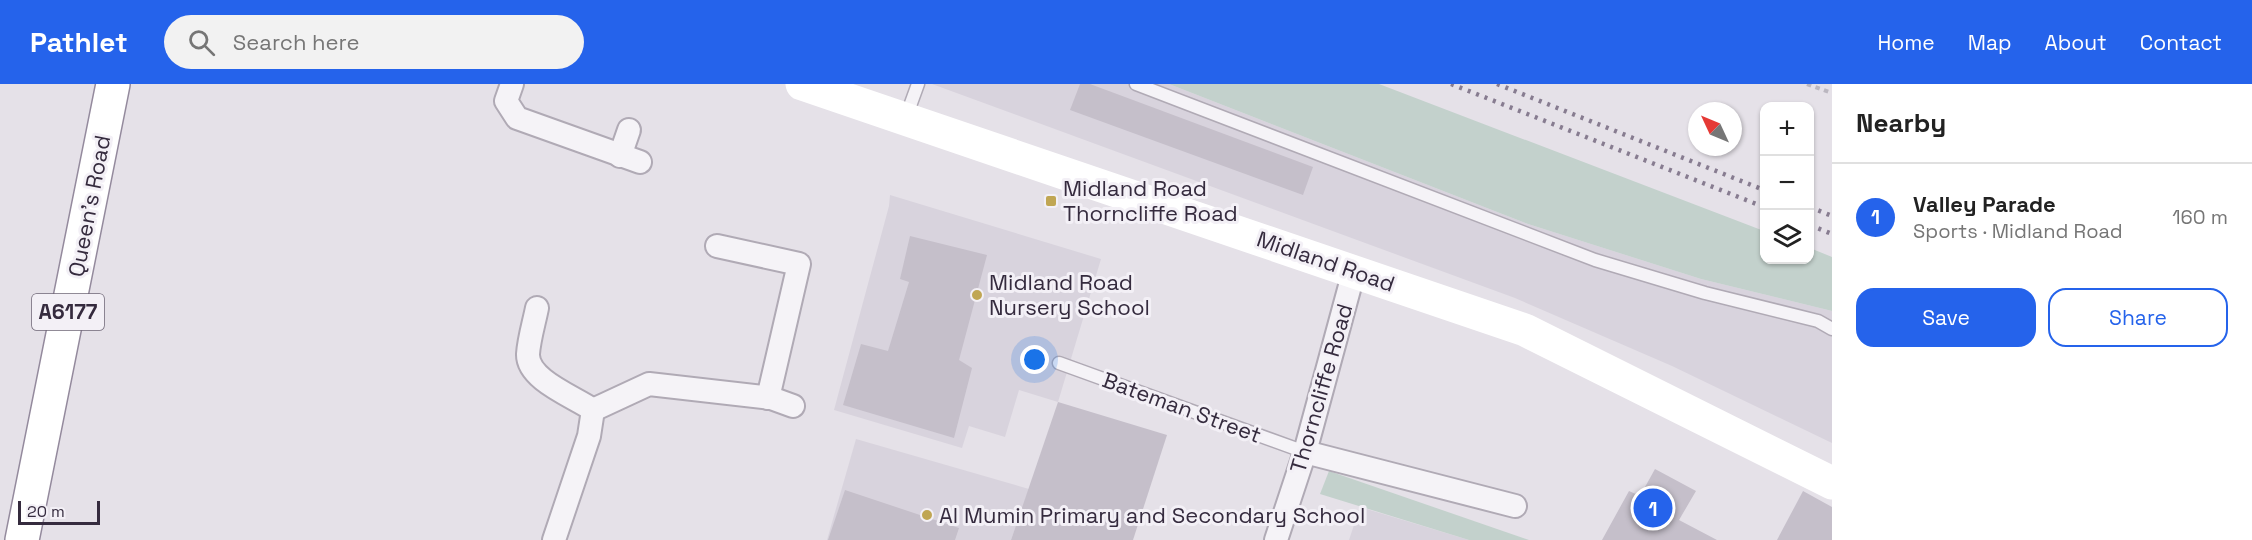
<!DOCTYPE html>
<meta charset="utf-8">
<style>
body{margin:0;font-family:"Space Grotesk",sans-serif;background:#f2f2f2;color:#222}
.controls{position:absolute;right:18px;top:18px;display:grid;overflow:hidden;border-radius:12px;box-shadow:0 2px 4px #0004}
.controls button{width:54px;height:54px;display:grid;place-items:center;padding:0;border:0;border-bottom:2px solid #e0e0e0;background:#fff;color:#222;font:30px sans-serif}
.compass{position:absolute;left:1688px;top:18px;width:54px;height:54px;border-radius:50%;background:#fff;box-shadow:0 2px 4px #0004;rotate:314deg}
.scale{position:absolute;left:18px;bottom:15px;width:82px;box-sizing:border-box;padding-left:6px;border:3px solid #352b3e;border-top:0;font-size:16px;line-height:21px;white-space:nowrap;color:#352b3e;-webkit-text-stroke:4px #f3f0f6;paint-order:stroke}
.you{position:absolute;left:1035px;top:276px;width:21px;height:21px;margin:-15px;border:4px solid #fff;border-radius:50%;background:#1a73e8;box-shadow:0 0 0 9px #1a73e833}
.badge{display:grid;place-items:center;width:39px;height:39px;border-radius:50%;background:#2563eb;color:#fff;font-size:20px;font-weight:700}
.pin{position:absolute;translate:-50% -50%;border:3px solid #fff;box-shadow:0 2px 6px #0006}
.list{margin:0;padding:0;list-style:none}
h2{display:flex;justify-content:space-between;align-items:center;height:78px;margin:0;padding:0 24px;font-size:26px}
h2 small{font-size:20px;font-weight:400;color:#767676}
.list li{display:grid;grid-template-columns:39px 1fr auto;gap:18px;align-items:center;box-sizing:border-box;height:108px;padding:0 24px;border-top:2px solid #e0e0e0}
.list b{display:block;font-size:22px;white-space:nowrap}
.list p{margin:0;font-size:20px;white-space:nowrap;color:#767676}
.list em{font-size:20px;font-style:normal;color:#767676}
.actions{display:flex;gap:12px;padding:18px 24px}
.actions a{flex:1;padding:14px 0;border:2px solid #2563eb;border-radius:18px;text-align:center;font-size:21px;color:#2563eb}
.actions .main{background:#2563eb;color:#fff}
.icon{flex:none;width:33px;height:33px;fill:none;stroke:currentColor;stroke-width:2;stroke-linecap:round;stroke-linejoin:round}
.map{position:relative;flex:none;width:1832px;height:456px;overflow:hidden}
header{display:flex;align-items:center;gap:36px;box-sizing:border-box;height:84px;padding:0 30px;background:#2563eb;color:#fff}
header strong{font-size:28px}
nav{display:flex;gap:33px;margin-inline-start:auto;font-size:21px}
.search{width:420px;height:54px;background:#f2f2f2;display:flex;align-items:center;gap:15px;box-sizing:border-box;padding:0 21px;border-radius:33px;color:#767676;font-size:22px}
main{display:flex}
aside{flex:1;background:#fff}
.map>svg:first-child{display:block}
.built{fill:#d8d3dd}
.green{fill:#c3d1cc}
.building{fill:#c5bfca}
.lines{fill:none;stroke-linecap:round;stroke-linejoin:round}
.lane-casing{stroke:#b0aab5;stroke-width:15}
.street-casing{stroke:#b0aab5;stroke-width:26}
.highway-casing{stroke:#948a9d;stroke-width:36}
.path{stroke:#bbb7c0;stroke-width:4;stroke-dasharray:4.5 4.5;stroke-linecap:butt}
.lane{stroke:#f5f3f7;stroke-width:12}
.street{stroke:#f5f3f7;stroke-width:22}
.secondary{stroke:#fff;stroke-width:33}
.highway{stroke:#fff;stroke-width:33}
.rail{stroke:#877c90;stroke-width:4.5;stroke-dasharray:3 6;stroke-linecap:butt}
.poi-dot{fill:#c0a653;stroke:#f3f0f6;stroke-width:2}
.labels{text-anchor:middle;stroke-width:6;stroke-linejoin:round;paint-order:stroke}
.shield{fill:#f3f0f6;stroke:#6e6675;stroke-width:1.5}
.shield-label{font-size:21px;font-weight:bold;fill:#352b3e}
.poi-label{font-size:22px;fill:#352b3e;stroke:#f3f0f6;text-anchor:start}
.street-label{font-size:22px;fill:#352b3e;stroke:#f3f0f6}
</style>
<header>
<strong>Pathlet</strong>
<div class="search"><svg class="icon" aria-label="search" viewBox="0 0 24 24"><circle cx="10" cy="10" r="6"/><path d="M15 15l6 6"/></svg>Search here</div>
<nav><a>Home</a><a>Map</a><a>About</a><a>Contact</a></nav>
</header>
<main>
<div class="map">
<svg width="1832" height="456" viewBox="0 0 1832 456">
<rect width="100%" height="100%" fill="#e5e1e8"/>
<g class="built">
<polygon points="932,0 1169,0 1528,140 1701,195 1832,227 1832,359 1672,282 1515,214"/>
<polygon points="890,111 1101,175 1058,318 1019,306 1005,353 969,342 962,364 834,326 889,122"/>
<polygon points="856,355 1029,405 1011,456 827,456"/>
<polygon points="1360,423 1469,456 1349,456"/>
</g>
<g class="green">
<polygon points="1169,0 1379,0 1764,147 1764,176 1810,176 1810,164 1832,173 1832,227 1701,195 1528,140"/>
<polygon points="1329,387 1529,456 1469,456 1320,410"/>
</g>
<g class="building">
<polygon points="1080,0 1090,0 1313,83 1303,111 1070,26"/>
<polygon points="910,152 987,171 959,276 972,284 954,354 843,321 861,260 888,267 909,198 900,195"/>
<polygon points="1058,318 1167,351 1133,456 1011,456"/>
<polygon points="1655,385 1696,407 1679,436 1717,456 1602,456 1629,407 1640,412"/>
<polygon points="845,406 959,444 955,456 828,456"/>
<polygon points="1803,407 1832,423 1832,456 1777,456"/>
</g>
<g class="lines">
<g class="lane-casing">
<g id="lane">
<polyline points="1136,0 1595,176 1705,209 1818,237 1832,245"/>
<polyline points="906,33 918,0"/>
<polyline points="1059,279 1305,368"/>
</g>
</g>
<g class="street-casing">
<g id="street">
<polyline points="512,0 506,17 517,34 640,78"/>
<polyline points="620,72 629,46"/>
<polyline points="717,162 799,180 768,314"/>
<path d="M 537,224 C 534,239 529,255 528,270 C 527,296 575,313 593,326 L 589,352 L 554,456"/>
<polyline points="593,326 649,300 771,314 793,322"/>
<polyline points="1305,368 1515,422"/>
<polyline points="1276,456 1305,368 1354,187"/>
</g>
</g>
<g class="highway-casing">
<polyline id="highway" points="22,456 113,0"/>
</g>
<polyline class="path" points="1807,0 1832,9"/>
<use href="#lane" class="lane"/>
<use href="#street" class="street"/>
<polyline class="secondary" points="802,0 1525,246 1832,399"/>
<use href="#highway" class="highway"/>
<g class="rail">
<polyline points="1451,0 1764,123"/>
<polyline points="1497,0 1764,106"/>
<polyline points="1810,123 1832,132"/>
<polyline points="1810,141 1832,150"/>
</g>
</g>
<g class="poi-dot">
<rect x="1045" y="111" width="12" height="12" rx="3"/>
<circle cx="977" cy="211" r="6"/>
<circle cx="927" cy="431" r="6"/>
</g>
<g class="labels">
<rect class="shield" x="32" y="210" width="72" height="36" rx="4.5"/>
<g class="shield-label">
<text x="68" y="235">A6177</text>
</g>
<g class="poi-label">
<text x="1063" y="112">Midland Road<tspan x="1063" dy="25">Thorncliffe Road</tspan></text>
<text x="989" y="206">Midland Road<tspan x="989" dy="25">Nursery School</tspan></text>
<text x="939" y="439">Al Mumin Primary and Secondary School</text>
</g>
<g class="street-label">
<text transform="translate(89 122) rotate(-79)" y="8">Queen's Road</text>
<text transform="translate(1326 177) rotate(19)" y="8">Midland Road</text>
<text transform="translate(1321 304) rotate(-74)" y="8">Thorncliffe Road</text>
<text transform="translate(1182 323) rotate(20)" y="8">Bateman Street</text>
</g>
</g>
</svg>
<div class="controls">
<button>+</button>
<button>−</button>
<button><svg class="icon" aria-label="layers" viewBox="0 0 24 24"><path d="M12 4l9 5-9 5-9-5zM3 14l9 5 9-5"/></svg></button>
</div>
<svg class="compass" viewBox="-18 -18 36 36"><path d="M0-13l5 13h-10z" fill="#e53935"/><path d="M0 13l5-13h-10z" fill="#767676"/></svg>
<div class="scale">20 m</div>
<div class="you"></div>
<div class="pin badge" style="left:1653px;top:424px">1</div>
</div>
<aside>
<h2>Nearby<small></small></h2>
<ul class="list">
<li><span class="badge">1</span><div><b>Valley Parade</b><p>Sports · Midland Road</p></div><em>160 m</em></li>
</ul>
<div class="actions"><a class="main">Save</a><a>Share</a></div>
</aside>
</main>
